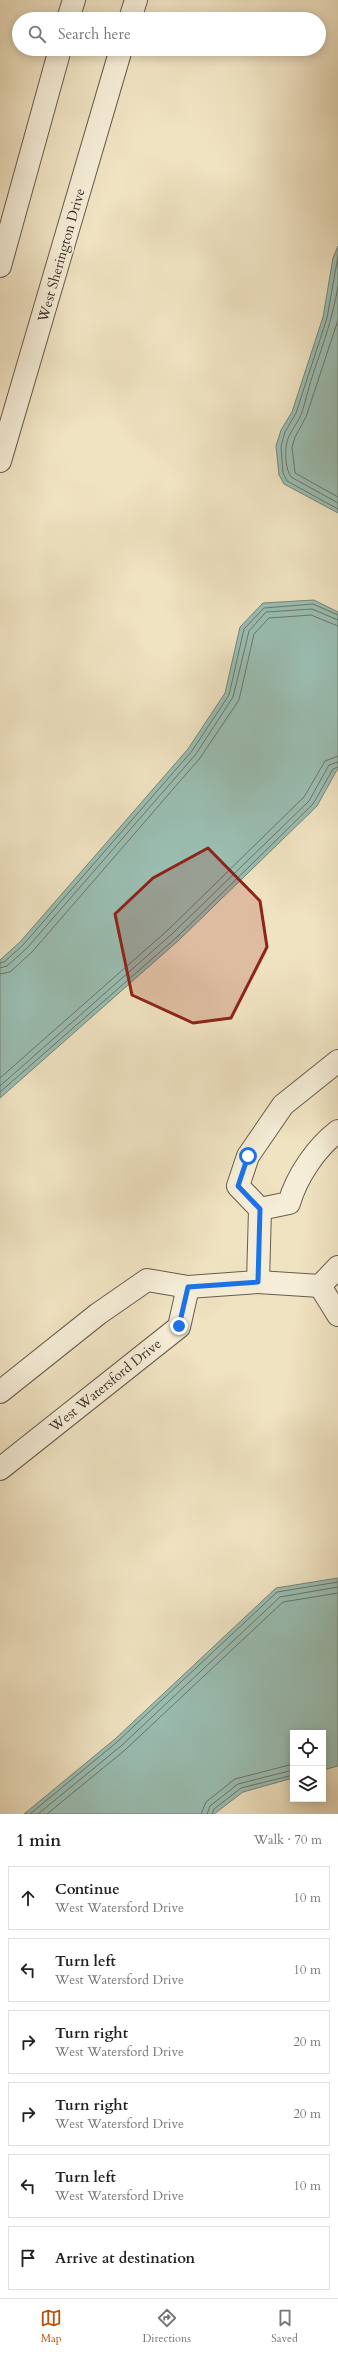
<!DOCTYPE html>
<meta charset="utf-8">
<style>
body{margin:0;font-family:Cardo,serif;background:#f6f6f6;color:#222}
.controls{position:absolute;right:12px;bottom:12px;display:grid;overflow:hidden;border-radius:0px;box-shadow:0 2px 10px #0003}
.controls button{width:36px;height:36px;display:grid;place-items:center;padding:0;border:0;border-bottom:1px solid #e0e0e0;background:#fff;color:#222;font:20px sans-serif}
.stop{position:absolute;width:12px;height:12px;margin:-9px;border:3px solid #1a73e8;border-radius:50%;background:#fff}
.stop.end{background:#1a73e8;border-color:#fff;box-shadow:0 1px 4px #0008}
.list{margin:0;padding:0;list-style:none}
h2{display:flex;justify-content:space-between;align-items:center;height:52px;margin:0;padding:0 16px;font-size:17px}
h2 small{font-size:13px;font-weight:400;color:#767676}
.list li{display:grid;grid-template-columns:26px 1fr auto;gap:12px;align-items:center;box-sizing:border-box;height:64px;margin:0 8px 8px;padding:0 8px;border:1px solid #e0e0e0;border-radius:0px}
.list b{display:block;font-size:15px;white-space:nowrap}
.list p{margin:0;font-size:13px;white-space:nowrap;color:#767676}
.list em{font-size:13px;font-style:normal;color:#767676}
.icon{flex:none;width:22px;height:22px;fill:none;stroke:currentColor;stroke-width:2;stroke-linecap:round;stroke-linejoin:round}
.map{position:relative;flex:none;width:338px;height:1814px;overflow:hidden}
.search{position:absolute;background:#fff;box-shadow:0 2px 10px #0003;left:12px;right:12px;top:12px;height:44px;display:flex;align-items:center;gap:10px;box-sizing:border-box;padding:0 14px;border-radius:22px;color:#767676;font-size:15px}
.sheet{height:484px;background:#fff}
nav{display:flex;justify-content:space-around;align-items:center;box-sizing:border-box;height:56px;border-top:1px solid #e0e0e0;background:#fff;font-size:11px;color:#767676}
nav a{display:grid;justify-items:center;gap:2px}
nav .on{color:#b45309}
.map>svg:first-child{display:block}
.water{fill:#9abeb2;stroke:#74857b}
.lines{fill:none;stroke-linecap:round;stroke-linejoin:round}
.shore{stroke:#6a766d;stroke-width:1}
.minor-casing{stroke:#685c4e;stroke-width:24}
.minor{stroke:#f5edd7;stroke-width:22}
.route{stroke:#1a73e8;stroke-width:5}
.marked{fill:#8f2418;fill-opacity:0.2;stroke:#8f2418;stroke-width:3;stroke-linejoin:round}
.labels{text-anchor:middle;stroke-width:3.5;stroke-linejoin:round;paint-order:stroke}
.street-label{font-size:14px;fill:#3b2f28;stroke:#f5edd7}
</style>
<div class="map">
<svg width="338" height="1814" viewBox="0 0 338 1814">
<rect width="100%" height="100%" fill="#f0e3c2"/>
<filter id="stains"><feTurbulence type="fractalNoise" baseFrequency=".005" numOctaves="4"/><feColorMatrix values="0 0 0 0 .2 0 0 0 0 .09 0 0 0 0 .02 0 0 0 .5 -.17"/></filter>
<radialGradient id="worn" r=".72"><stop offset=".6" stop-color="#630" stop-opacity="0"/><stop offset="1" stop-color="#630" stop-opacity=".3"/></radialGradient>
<g class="water">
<polygon points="338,246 338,513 284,484 279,475 276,446 281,430 292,412 323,317 333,258"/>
<polygon points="314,600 338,612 338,768 317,806 179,940 0,1098 0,960 20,942 188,749 225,693 240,627 263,603"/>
<polygon points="338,1578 338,1766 323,1770 323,1733 293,1733 293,1778 243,1792 214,1814 24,1814 115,1739 276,1588"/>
</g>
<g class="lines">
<g class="shore">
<polyline points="338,256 327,318 296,413 285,432 281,446 283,473 287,481 338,509"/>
<path d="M 338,286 C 333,316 324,342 314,371 C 309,385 306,401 301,415 C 296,426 287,435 286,447 C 285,457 286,469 291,477 L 338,503"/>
<polyline points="338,320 306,417 295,437 292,447 295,473 338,497"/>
<polyline points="0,963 4,962 23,945 192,751 229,695 244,629 264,608 313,604 338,615"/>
<polyline points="0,968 7,966 27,948 196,754 233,697 249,631 266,612 312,609 338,620"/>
<polyline points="0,974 10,972 32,952 200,758 239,700 254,634 269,618 311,615 338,626"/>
<polyline points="0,1078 169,929 304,797 325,761 338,756"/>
<polyline points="0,1086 173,933 309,801 329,765 338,762"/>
<polyline points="0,1092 177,937 258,858 313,804 333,769 338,767"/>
<polyline points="30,1814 117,1742 277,1592 338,1582"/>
<polyline points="38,1814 121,1746 280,1597 338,1587"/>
<polyline points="47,1814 125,1750 283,1602 338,1593"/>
<polyline points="201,1814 206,1802 235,1779 293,1764"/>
<polyline points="207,1814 210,1806 238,1784 293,1770"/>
<polyline points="212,1814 214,1809 241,1788 293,1775"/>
</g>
<g class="minor-casing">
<g id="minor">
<polyline points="68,19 74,0"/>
<polyline points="130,19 136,0"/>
<polyline points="0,266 60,49"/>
<polyline points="0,461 121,49"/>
<path d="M 260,1209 L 289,1203 C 297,1176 316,1148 338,1131"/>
<polyline points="258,1282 320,1286"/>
<polyline points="320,1286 338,1315"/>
<polyline points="320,1286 338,1267"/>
<polyline points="0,1392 98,1314 147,1280 188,1287 258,1282 260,1209 238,1186 248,1156 283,1105 338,1061"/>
<polyline points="0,1469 179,1327 188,1287"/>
</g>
</g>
<use href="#minor" class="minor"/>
</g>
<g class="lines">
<polyline class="route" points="179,1326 188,1287 258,1282 260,1209 238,1186 248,1156"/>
</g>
<path class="marked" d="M 208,848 L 260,901 L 267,947 L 231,1018 L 193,1023 L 132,995 L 115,914 L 153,878 Z"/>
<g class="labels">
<g class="street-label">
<text transform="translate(61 255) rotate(-74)" y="5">West Sherington Drive</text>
<text transform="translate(105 1385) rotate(-39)" y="5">West Watersford Drive</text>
</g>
</g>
<rect width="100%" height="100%" filter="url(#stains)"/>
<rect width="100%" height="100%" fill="url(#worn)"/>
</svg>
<div class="controls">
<button><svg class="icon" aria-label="locate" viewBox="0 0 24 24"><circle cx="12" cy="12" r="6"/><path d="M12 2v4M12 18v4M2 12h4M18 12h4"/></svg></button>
<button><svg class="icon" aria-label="layers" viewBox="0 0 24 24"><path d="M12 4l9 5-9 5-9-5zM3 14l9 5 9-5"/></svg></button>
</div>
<div class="stop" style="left:248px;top:1156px"></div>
<div class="stop end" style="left:179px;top:1326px"></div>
<div class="search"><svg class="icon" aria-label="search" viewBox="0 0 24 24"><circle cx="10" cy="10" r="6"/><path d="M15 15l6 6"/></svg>Search here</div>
</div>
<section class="sheet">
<h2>1 min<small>Walk · 70 m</small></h2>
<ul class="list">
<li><svg class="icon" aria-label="ahead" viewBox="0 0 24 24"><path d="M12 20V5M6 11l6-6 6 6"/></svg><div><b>Continue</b><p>West Watersford Drive</p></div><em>10 m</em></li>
<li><svg class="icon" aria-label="left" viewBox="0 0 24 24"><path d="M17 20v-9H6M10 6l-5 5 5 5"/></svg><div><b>Turn left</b><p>West Watersford Drive</p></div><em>10 m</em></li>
<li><svg class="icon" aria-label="right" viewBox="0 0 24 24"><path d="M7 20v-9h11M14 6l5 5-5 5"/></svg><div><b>Turn right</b><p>West Watersford Drive</p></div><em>20 m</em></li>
<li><svg class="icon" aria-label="right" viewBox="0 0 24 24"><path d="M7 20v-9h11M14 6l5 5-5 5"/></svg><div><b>Turn right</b><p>West Watersford Drive</p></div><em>20 m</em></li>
<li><svg class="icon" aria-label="left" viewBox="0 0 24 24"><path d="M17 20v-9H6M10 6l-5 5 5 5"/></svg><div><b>Turn left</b><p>West Watersford Drive</p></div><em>10 m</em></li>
<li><svg class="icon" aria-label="arrive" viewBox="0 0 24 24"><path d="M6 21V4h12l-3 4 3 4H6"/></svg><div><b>Arrive at destination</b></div></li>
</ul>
</section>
<nav>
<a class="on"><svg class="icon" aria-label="map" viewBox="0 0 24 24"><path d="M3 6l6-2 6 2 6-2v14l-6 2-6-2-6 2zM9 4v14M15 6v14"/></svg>Map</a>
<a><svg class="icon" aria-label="directions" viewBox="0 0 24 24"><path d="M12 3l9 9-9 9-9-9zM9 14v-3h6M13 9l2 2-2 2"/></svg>Directions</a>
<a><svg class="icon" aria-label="saved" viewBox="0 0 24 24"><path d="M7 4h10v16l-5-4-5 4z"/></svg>Saved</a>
</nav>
